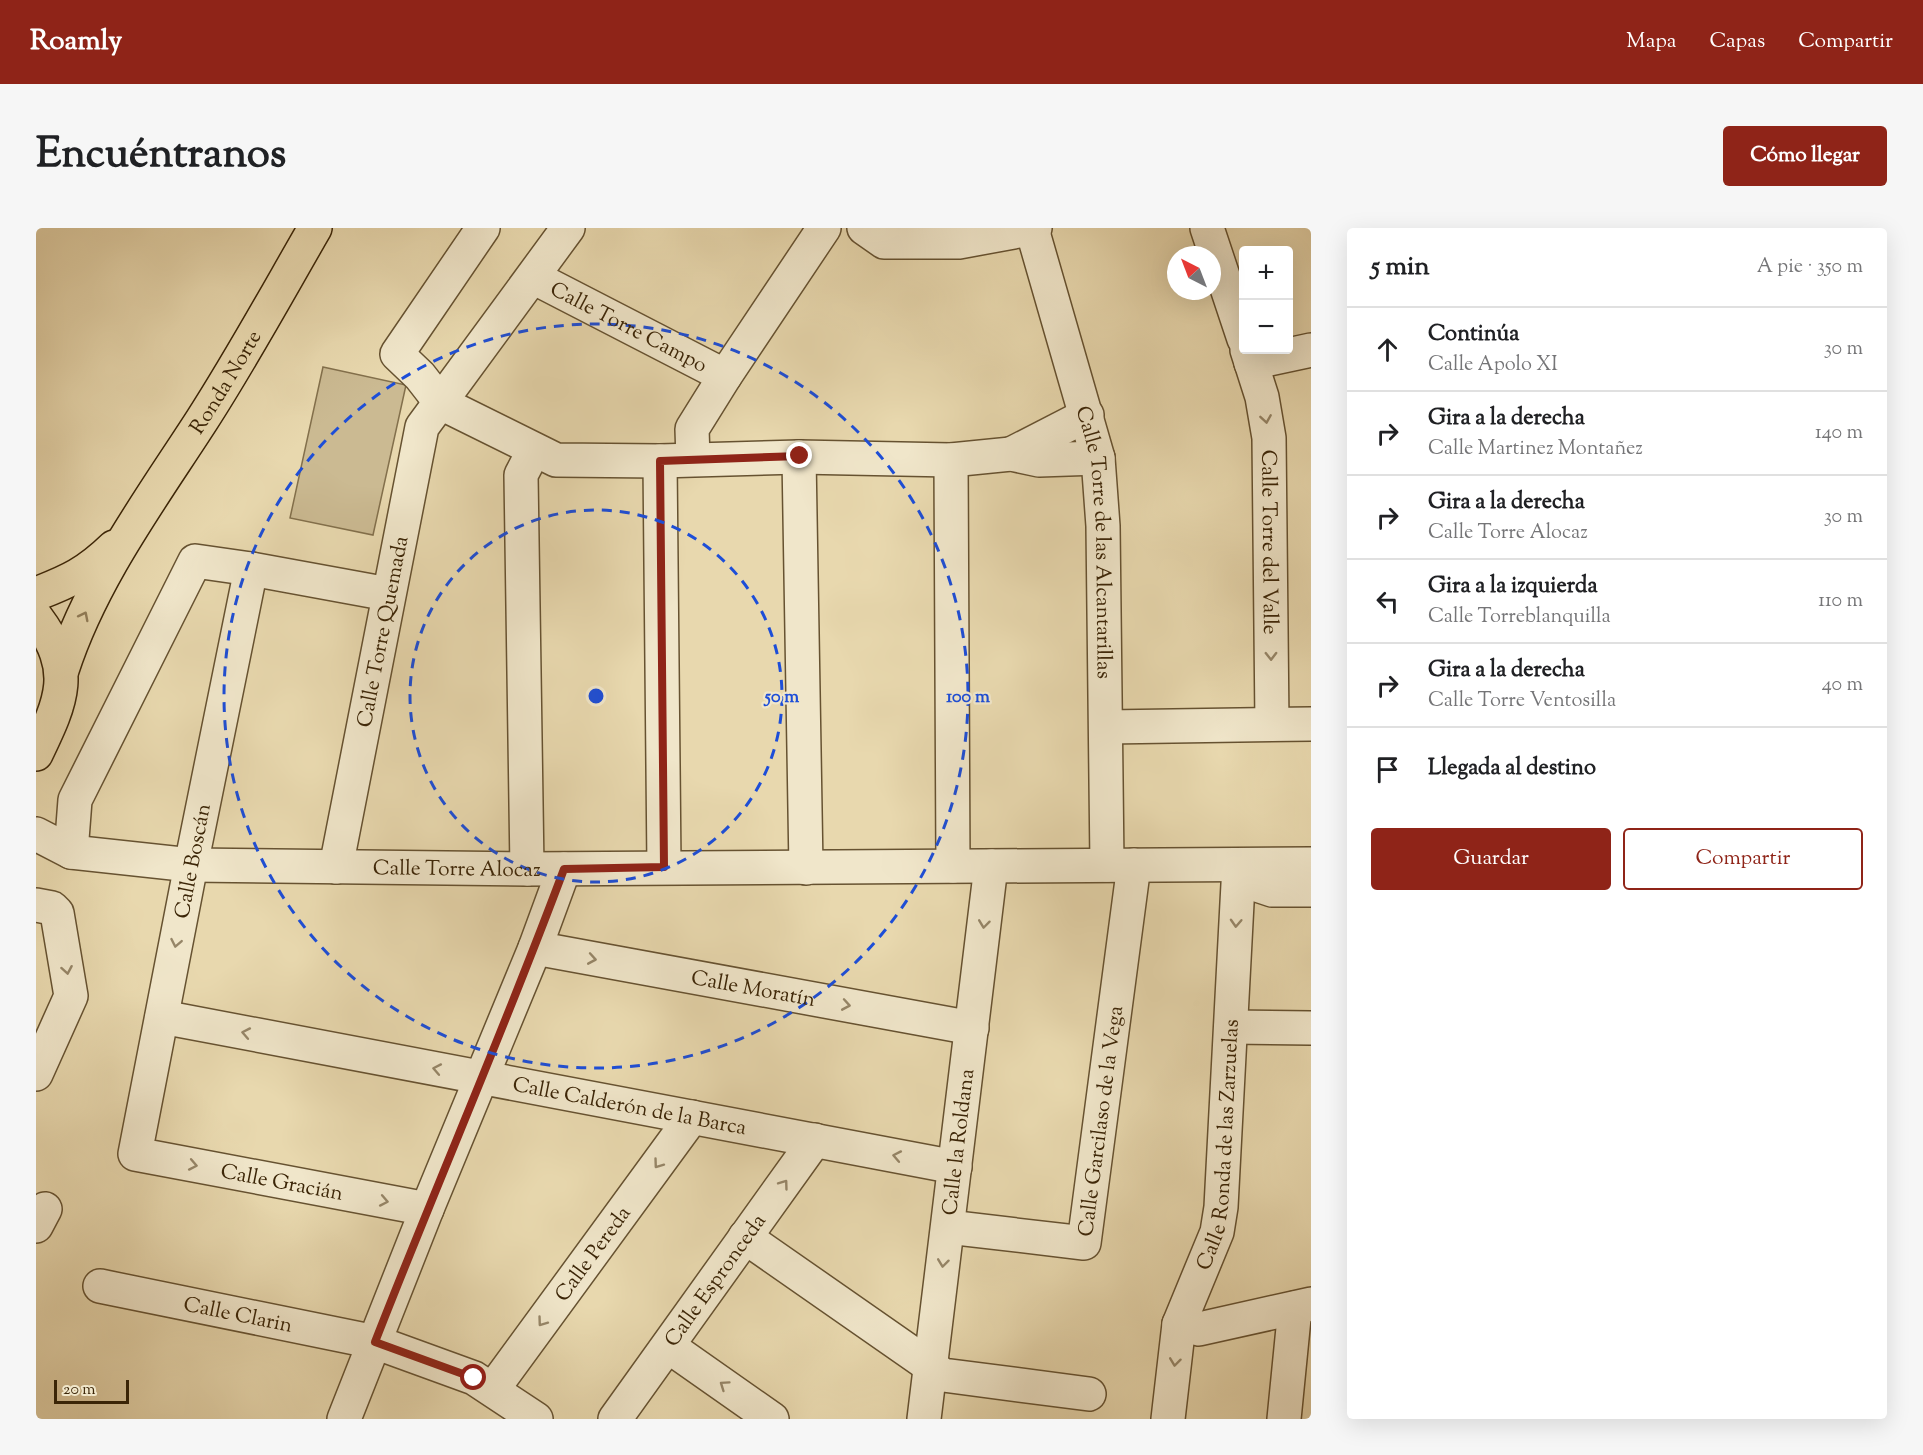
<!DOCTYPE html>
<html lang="es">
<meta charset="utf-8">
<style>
body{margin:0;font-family:"Sorts Mill Goudy",serif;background:#f6f6f6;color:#202124}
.controls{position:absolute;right:18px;top:18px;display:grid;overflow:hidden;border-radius:6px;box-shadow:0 6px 24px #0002}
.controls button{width:54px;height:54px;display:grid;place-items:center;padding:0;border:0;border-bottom:2px solid #e0e0e0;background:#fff;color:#202124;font:30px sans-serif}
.compass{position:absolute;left:1131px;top:18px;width:54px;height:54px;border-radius:50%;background:#fff;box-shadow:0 6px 24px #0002;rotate:318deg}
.scale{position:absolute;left:18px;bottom:15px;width:75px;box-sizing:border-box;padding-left:6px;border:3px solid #3b2507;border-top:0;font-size:16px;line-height:21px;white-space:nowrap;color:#3b2507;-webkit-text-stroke:4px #f0e6ca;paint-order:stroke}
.stop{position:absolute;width:18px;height:18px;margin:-14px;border:4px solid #8f2418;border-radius:50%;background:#fff}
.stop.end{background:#8f2418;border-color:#fff;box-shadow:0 2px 6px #0008}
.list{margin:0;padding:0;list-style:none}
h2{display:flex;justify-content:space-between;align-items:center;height:78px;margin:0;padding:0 24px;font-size:26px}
h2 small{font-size:20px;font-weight:400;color:#757577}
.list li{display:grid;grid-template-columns:39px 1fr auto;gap:18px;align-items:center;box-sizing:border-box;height:84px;padding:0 24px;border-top:2px solid #e0e0e0}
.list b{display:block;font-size:22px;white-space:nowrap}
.list p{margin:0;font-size:20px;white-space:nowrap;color:#757577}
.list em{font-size:20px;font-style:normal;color:#757577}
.actions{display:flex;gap:12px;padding:18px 24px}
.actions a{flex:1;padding:14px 0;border:2px solid #8f2418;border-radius:6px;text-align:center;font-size:21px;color:#8f2418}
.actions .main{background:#8f2418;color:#fff}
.icon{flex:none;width:33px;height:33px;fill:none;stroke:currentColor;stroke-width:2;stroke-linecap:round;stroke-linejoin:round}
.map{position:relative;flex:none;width:1275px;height:1191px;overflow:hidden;border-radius:6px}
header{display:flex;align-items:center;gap:36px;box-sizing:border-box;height:84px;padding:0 30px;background:#8f2418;color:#fff}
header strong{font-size:28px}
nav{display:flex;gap:33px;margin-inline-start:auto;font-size:21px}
.intro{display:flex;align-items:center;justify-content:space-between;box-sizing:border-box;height:144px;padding:0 36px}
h1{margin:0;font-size:42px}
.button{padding:15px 27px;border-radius:6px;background:#8f2418;color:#fff;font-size:21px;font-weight:700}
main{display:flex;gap:36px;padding:0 36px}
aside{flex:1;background:#fff;border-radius:6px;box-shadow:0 6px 24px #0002}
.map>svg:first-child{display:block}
.green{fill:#cbba92;stroke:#83704c;stroke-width:1.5}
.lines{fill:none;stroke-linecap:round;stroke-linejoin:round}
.minor-casing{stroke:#665231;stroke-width:36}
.major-casing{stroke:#3b2507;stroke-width:36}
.minor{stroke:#f0e6ca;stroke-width:33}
.major{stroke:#e8d8ae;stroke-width:33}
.oneway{stroke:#968668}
.oneway2{stroke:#927e5a}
.route{stroke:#8f2418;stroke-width:8}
.ring{fill:none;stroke:#1d4ed8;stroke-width:3;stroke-dasharray:10 8}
.labels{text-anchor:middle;stroke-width:4.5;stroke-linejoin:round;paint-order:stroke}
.street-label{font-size:21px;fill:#3b2507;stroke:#f0e6ca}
.centre{fill:#1d4ed8;stroke:#f0e6ca;stroke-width:3}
.ring-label{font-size:18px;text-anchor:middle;font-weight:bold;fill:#1d4ed8;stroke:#f0e6ca;stroke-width:4.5;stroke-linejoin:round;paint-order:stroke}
</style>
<header>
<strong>Roamly</strong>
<nav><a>Mapa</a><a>Capas</a><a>Compartir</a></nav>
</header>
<div class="intro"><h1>Encuéntranos</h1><a class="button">Cómo llegar</a></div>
<main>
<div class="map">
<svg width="1275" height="1191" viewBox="0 0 1275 1191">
<rect width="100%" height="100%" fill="#e8d8ae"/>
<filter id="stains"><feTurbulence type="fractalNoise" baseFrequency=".00333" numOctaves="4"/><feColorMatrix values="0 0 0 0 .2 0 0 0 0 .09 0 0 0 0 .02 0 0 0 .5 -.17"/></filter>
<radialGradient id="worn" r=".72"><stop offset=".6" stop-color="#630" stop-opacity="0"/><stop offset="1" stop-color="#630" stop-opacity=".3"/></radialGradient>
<polygon class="green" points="287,139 370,157 337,307 254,290"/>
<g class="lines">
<g class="minor-casing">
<g id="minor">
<polyline points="447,0 361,126 384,148 405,175 520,232 624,233 763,229 915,232 975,226 1003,232 1062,230"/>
<polyline points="828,0 848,14 923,14 999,0"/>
<polyline points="1171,0 1208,111"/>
<path id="s1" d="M 996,1 L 1062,230 L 1067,298 L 1071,637"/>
<path id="s2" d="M 497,49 L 689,148"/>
<path id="s3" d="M 1211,122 L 1226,169 L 1233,210 L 1236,496"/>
<polyline points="1215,135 1275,122"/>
<polyline points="975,226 1051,187"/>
<polyline points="763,229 770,640"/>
<polyline points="657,231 656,201 689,148 788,0"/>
<polyline points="915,232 917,638"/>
<polyline points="624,233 628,639"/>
<path id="s4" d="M 215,341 L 155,637 L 99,926 L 391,981"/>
<polyline points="1071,499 1275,496"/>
<path id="s5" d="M 0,606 L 35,624 L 155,637 L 491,641 L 1275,636"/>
<polyline points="35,624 39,572 159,333 215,341 352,366"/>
<polyline points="1203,637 1221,657 1236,662 1275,662"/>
<path id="s6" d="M 300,639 L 386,199 L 532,0"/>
<polyline points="491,641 485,247 498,222"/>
<polyline points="0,677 16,680 21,685 35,768 0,846"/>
<path id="s7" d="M 499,720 L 936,800"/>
<path id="s8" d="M 126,789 L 919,939"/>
<polyline points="1195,799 1275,800"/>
<polyline points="0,998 9,981"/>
<path id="s9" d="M 912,999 L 1048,1015 L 1098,637"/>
<polyline points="709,1009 907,1147 1053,1166"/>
<path id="s10" d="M 64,1058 L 339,1114 L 438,1150 L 500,1191"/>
<polyline points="1143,1096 1163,1101 1275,1076"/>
<polyline points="632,1118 736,1191"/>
<path id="s11" d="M 457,1161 L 656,889"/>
<polyline points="308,1191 391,981 499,720 528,641"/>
<path id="s12" d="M 579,1191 L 779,912"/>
<path id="s13" d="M 888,1191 L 955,638"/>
<path id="s14" d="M 1132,1191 L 1143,1096 L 1181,1004 L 1185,979 L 1203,637"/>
<polyline points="1248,1191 1259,1080"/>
</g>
</g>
<g class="major-casing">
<g id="major">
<path d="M 0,366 C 34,353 51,345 78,319"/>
<path d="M 0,389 C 40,442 26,472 0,526"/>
<path id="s15" d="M 26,442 C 55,352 115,271 166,192 C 206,130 242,64 279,0"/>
</g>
</g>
<use href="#minor" class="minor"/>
<use href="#major" class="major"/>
</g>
<defs><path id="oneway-chevron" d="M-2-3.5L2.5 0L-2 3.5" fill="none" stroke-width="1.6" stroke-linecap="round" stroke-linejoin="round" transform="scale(1.5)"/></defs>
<g class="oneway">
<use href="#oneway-chevron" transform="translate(1230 191) rotate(81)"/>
<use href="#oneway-chevron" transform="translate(1235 428) rotate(89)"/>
<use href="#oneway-chevron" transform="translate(1200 695) rotate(93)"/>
<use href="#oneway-chevron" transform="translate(948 696) rotate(97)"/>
<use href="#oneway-chevron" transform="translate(140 715) rotate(101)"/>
<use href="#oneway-chevron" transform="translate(556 731) rotate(10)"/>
<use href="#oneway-chevron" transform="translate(31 742) rotate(80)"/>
<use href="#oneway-chevron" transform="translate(810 777) rotate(10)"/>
<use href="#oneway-chevron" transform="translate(210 805) rotate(-169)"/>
<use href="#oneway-chevron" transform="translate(401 841) rotate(-169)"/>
<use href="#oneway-chevron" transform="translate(861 928) rotate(-169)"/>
<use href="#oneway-chevron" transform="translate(622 936) rotate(126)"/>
<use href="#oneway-chevron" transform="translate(157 937) rotate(11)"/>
<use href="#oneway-chevron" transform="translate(748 956) rotate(-54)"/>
<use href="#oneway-chevron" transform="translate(348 973) rotate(11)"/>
<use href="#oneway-chevron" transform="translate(907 1035) rotate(97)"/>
<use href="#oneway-chevron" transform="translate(506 1094) rotate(126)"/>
<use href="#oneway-chevron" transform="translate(1139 1134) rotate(97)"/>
<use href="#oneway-chevron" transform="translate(688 1157) rotate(-145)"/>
</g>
<use class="oneway2" href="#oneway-chevron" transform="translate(48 388) rotate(-63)"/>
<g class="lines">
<path class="route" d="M 438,1150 L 339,1114 C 401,955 469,800 528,641 L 628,639 L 624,233 L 764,228"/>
</g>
<g class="ring">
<circle cx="560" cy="468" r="186"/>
<circle cx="560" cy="468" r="372"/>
</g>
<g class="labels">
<g class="street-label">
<text dy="7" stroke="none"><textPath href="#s2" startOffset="108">Calle Torre Campo</textPath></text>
<text dy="7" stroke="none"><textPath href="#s15" startOffset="332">Ronda Norte</textPath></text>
<text dy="7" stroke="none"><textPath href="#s1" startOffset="322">Calle Torre de las Alcantarillas</textPath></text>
<text dy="7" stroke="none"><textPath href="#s3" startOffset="195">Calle Torre del Valle</textPath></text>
<text dy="7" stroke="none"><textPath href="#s6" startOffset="240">Calle Torre Quemada</textPath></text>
<text transform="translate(156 633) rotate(-79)" y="7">Calle Boscán</text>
<text dy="7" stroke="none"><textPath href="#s5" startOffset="426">Calle Torre Alocaz</textPath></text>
<text dy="7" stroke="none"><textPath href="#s7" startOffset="222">Calle Moratín</textPath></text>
<text dy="7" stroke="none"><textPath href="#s8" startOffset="476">Calle Calderón de la Barca</textPath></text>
<text dy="7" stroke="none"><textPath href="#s9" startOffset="260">Calle Garcilaso de la Vega</textPath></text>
<text dy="7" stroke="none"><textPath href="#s13" startOffset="279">Calle la Roldana</textPath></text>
<text dy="7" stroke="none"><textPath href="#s14" startOffset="282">Calle Ronda de las Zarzuelas</textPath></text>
<text dy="7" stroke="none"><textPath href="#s4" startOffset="746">Calle Gracián</textPath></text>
<text dy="7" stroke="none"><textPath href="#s11" startOffset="168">Calle Pereda</textPath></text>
<text dy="7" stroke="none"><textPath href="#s12" startOffset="171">Calle Espronceda</textPath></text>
<text dy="7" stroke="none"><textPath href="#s10" startOffset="141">Calle Clarin</textPath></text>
</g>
</g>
<circle cx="560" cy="468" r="9" class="centre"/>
<g class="ring-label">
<text x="746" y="474">50 m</text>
<text x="932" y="474">100 m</text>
</g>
<rect width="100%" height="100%" filter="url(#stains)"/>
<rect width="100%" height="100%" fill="url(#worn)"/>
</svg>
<div class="controls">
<button>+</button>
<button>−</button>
</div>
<svg class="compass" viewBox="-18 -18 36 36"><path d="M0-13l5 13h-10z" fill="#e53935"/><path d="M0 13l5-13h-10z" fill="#757577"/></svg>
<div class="scale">20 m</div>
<div class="stop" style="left:438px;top:1150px"></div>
<div class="stop end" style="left:764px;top:228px"></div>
</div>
<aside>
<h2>5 min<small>A pie · 350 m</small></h2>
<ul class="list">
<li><svg class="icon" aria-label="ahead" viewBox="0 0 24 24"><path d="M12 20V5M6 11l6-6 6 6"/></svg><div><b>Continúa</b><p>Calle Apolo XI</p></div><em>30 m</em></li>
<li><svg class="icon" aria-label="right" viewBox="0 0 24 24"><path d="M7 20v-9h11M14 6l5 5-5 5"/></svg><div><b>Gira a la derecha</b><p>Calle Martinez Montañez</p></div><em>140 m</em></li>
<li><svg class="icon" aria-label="right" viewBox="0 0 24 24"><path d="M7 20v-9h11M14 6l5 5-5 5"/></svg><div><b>Gira a la derecha</b><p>Calle Torre Alocaz</p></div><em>30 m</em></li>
<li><svg class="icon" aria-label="left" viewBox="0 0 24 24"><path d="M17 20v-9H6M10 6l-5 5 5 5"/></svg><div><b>Gira a la izquierda</b><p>Calle Torreblanquilla</p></div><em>110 m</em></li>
<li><svg class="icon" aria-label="right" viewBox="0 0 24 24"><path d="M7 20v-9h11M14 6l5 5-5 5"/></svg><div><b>Gira a la derecha</b><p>Calle Torre Ventosilla</p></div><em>40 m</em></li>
<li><svg class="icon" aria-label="arrive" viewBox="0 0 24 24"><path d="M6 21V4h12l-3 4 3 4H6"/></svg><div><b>Llegada al destino</b></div></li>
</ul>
<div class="actions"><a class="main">Guardar</a><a>Compartir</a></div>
</aside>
</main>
